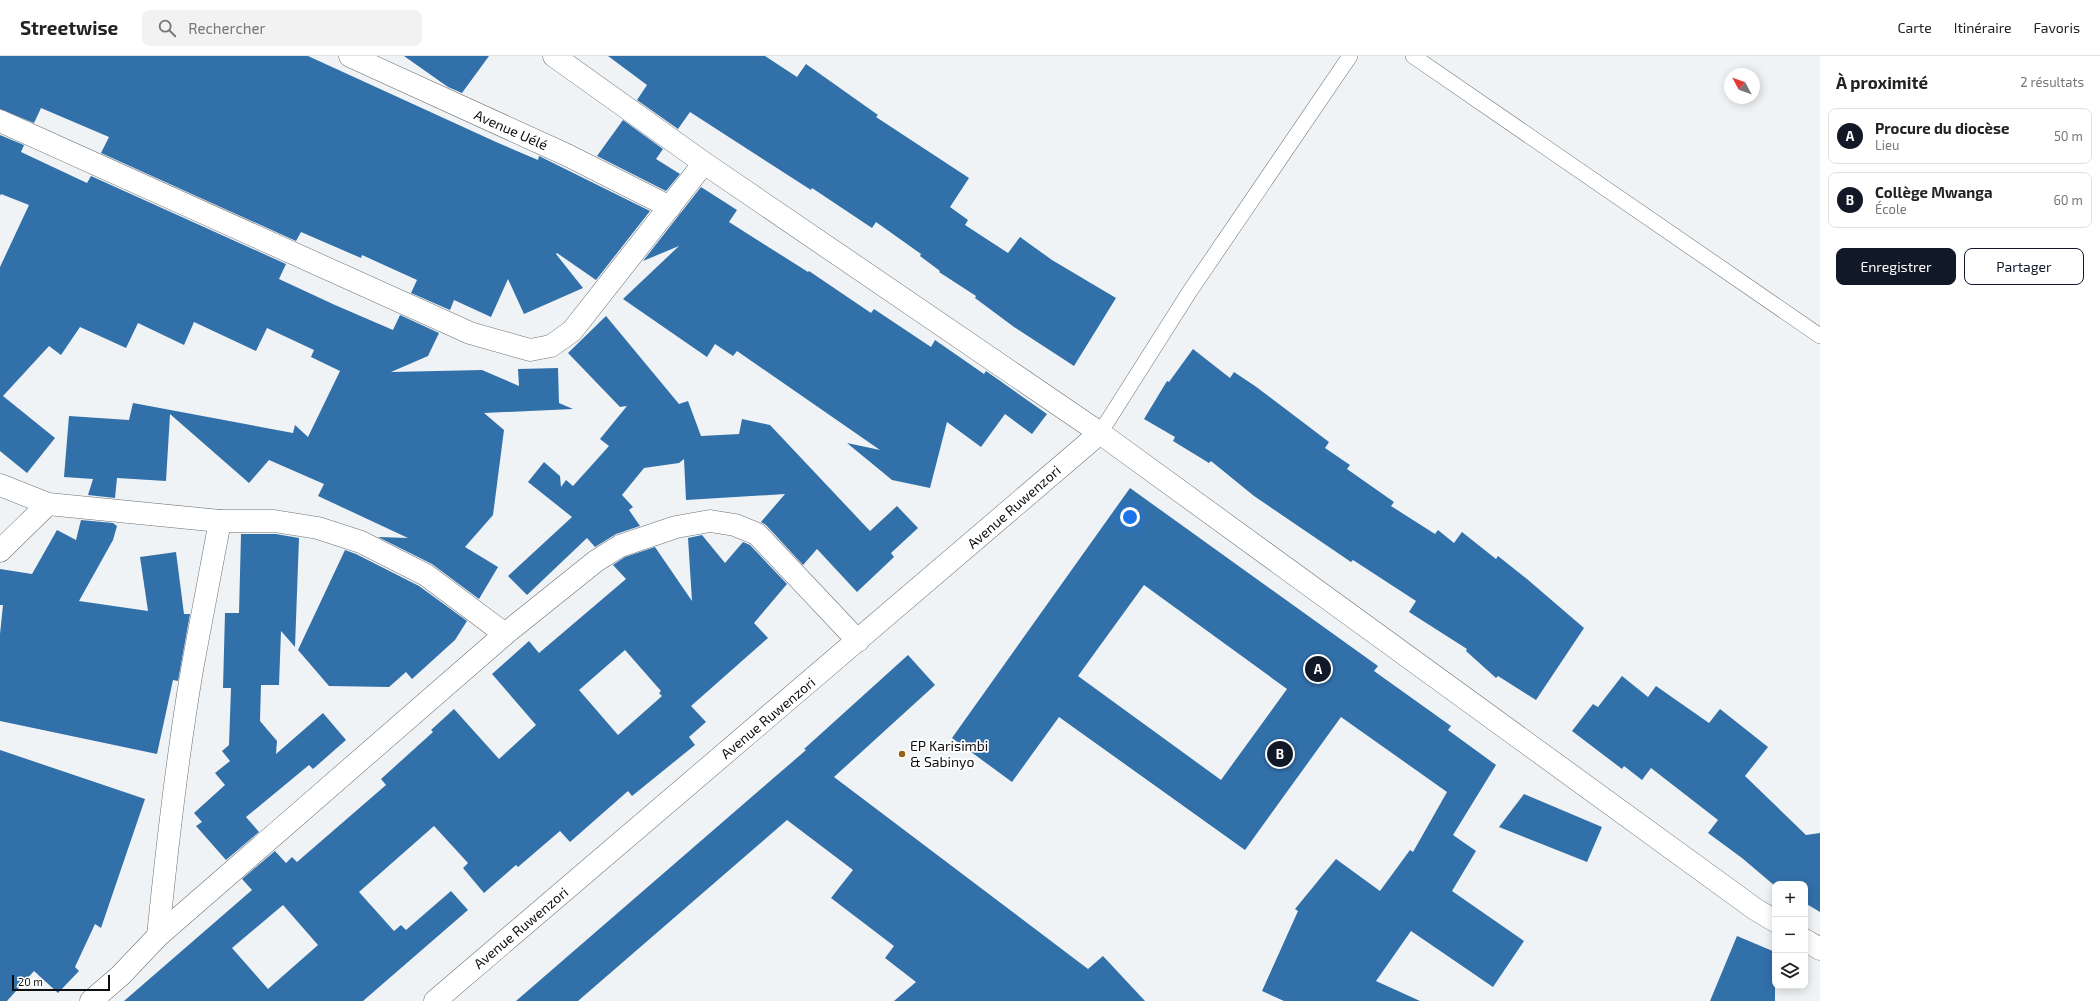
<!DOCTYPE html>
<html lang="fr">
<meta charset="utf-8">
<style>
body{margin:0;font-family:"Exo 2",sans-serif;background:#f2f2f2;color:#222}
.controls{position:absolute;right:12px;bottom:12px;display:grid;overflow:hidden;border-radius:8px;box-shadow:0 2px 10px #0003}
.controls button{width:36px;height:36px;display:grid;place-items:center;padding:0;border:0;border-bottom:1px solid #e0e0e0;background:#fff;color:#222;font:20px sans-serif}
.compass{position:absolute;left:1724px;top:12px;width:36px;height:36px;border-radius:50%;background:#fff;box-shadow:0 2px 10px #0003;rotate:311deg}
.scale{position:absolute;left:12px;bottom:10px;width:98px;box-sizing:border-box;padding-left:4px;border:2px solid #0d0e0f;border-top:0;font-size:11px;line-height:14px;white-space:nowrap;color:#0d0e0f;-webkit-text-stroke:3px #fff;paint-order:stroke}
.you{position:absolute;left:1130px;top:461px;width:14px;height:14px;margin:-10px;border:3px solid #fff;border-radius:50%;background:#1a73e8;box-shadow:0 0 0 6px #1a73e833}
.badge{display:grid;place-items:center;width:26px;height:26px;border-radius:50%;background:#111827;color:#fff;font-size:13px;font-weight:700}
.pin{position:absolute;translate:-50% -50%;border:2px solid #fff;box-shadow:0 1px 4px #0006}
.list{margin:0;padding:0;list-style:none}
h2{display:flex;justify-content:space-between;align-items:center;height:52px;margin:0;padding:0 16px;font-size:17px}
h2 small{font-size:13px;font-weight:400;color:#767676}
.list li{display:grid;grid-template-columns:26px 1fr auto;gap:12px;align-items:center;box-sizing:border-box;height:56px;margin:0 8px 8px;padding:0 8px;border:1px solid #e0e0e0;border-radius:8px}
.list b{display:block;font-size:15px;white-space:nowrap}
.list p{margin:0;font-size:13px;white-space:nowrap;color:#767676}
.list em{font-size:13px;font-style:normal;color:#767676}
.actions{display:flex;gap:8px;padding:12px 16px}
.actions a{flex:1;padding:9px 0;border:1px solid #111827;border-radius:8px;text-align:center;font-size:14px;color:#111827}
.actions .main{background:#111827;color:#fff}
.icon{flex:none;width:22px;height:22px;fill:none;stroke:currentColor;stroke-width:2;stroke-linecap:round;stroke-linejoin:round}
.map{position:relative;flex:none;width:1820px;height:945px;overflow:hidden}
header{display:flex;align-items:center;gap:24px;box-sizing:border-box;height:56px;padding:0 20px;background:#fff;border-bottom:1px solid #e0e0e0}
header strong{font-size:19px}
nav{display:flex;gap:22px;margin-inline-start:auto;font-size:14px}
.search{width:280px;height:36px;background:#f2f2f2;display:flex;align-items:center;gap:10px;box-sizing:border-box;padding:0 14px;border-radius:8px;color:#767676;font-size:15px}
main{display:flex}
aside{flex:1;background:#fff}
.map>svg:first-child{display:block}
.building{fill:#3270aa;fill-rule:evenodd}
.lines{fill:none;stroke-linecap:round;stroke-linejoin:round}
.lane-casing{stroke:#6e7072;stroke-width:16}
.street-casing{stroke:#6e7072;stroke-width:23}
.lane{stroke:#fff;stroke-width:15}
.street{stroke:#fff;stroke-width:22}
.poi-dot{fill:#976318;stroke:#fff;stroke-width:1.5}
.labels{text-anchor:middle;stroke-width:3.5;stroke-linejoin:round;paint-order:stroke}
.street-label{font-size:14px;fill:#0d0e0f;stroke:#fff}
.poi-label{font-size:14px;fill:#0d0e0f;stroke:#fff;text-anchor:start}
</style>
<header>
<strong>Streetwise</strong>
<div class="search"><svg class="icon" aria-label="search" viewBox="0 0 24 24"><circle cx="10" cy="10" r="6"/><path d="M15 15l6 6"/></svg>Rechercher</div>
<nav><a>Carte</a><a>Itinéraire</a><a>Favoris</a></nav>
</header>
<main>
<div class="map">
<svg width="1820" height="945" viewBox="0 0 1820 945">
<rect width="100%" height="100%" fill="#f0f3f5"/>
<g class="building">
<polygon points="0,0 308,0 496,86 538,104 539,100 650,155 596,224 557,197 556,198 583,232 524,258 508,223 491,261 454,244 450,254 411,237 417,224 362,199 361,202 301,176 296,185 101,97 109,81 41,52 34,67 0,53"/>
<polygon points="404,0 489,0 462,37 448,31"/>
<polygon points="608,0 765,0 797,21 806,8 878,59 876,61 969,122 950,151 968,164 965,169 1008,197 1020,181 1052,204 1116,242 1074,310 1014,271 975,242 976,240 939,216 940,215 920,200 921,198 876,166 872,172 812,132 811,134 690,56 678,73 637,44 647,29"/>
<polygon points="623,64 663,93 656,103 680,118 666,135 597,100"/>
<polygon points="0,79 24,89 21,96 87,127 91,120 286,208 279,223 335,249 393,274 400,259 439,277 428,300 391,316 482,314 519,330 518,313 558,312 559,347 573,353 484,357 504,374 493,459 465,491 498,511 479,543 432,508 378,481 408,482 318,440 324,428 269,404 249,427 170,358 166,425 117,422 115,442 88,439 93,423 64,421 69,360 129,364 133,347 293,377 295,369 308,381 340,315 311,301 314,294 267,272 256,295 194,266 184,289 138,267 126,292 80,271 61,299 49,290 3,340 55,382 27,417 0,395 0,211 29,149 1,138 0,140"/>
<polygon points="701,131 737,154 729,166 808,216 809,215 871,257 874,253 931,291 935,284 984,318 986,315 1047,358 1032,378 1005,358 981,391 947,366 930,432 892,424 847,387 880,394 737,295 733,300 715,288 707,301 623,243 679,190 643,205"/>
<polygon points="606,260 679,348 688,345 701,380 739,378 742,363 770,369 870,475 897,450 918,472 891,497 894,501 857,536 817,493 803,509 766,469 761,466 785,438 686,444 684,403 679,407 644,412 622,439 633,451 629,454 640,470 616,478 595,491 587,482 527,539 508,520 572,461 528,426 544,406 560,420 561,431 566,424 573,430 609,390 600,383 627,350 620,351 568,297"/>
<polygon points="1193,293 1230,322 1234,316 1255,330 1329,386 1325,392 1350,409 1347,413 1394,446 1391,450 1435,478 1438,474 1454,487 1462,476 1496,503 1498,500 1527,523 1584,572 1536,644 1498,620 1496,622 1466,595 1467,593 1409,556 1416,545 1353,504 1351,506 1254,440 1211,405 1209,407 1173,385 1175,381 1144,363 1167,325 1169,326"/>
<path d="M 1130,432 L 1378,610 L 1374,615 L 1451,670 L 1448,674 L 1496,709 L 1453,779 L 1476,795 L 1452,835 L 1524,885 L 1493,931 L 1411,875 L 1376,925 L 1420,945 L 1284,945 L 1262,935 L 1298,855 L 1295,853 L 1336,803 L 1380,835 L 1410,794 L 1413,796 L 1447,736 L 1341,661 L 1245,794 L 1059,661 L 1012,726 L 952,682 ZM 1144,529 L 1287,633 L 1221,724 L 1078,620 Z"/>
<polygon points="81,464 113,467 117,470 113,484 79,545 148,555 140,501 176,496 184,558 190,558 178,625 173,624 157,698 0,665 0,578 3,549 0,549 0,513 32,518 57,474 76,484"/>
<polygon points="241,478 276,478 299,482 295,591 281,575 279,629 261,629 260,665 277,685 276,698 323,657 346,684 313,713 309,709 246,761 259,776 226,804 196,770 202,766 194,757 225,729 215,717 230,705 222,695 229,689 231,632 223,632 225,557 239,557"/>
<path d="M 702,479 L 725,507 L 743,486 L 750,489 L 787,528 L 754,567 L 768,582 L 691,650 L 706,666 L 689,681 L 695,689 L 632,740 L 628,735 L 570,786 L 560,775 L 518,811 L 516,809 L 484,837 L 463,812 L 468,807 L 434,770 L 359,836 L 394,875 L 401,869 L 406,874 L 451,835 L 468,854 L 363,945 L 124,945 L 252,834 L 242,823 L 275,795 L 286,807 L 292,801 L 297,806 L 386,729 L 381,723 L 433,676 L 431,674 L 454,653 L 499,703 L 536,669 L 492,618 L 529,585 L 539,597 L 626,523 L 613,509 L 625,501 L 655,491 L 692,545 L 688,482 ZM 625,594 L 661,635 L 659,637 L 662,640 L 618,679 L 579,634 ZM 283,849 L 318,889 L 268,933 L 232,892 Z"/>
<polygon points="345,494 356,498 419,530 467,565 455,584 412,623 406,616 389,631 329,630 298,594"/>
<polygon points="908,599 935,629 834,721 1088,913 1103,900 1145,945 894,945 916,926 885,902 894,890 831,842 853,814 787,764 578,945 516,945 806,694 804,693"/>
<polygon points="1622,620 1648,641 1656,630 1709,667 1720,653 1768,691 1745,720 1806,779 1820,777 1820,856 1805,847 1805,828 1775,828 1775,830 1742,802 1708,777 1718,764 1651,712 1642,724 1624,710 1622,713 1572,675 1593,648 1598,651"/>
<polygon points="0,694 145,743 101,872 95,868 75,911 79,915 58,937 34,915 7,945 0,945"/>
<polygon points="1524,738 1602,771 1587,806 1499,771"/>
<polygon points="1737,880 1775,896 1775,945 1710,945"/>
</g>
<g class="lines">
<g class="lane-casing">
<g id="lane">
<polyline points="1413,0 1820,280"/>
<polyline points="1100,377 1190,235 1350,0"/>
</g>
</g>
<g class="street-casing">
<g id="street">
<polyline points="350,0 567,99 670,151"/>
<polyline points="554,0 704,107 1100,377 1755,853 1775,865"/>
<polyline points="0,65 470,277 530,294 551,290 572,275 704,107"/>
<polyline points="0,429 48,448 220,465 274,465 318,472 361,486 426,519 505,578"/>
<polyline points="0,495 48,448"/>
<path d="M 158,880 C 167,791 177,702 192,614 C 201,564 211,514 220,465"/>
<polyline points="1805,884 1820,893"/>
<polyline points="91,945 121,919 158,880 505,578 596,505 620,490 676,471 710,465 735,469 757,478 858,585"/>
<polyline points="435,945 1100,377"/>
</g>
</g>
<use href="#lane" class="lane"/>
<use href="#street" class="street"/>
</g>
<circle class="poi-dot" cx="902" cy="698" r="4"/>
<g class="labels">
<g class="street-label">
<text transform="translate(511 74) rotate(24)" y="5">Avenue Uélé</text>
<text transform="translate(1014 451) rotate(-41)" y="5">Avenue Ruwenzori</text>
<text transform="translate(768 662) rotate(-40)" y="5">Avenue Ruwenzori</text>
<text transform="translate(521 872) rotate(-40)" y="5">Avenue Ruwenzori</text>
</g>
<g class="poi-label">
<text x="910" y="695">EP Karisimbi<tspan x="910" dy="16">&amp; Sabinyo</tspan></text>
</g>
</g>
</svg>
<div class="controls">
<button>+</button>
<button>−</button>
<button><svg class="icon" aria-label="layers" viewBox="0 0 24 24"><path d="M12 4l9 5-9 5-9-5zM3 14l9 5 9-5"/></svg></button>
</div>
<svg class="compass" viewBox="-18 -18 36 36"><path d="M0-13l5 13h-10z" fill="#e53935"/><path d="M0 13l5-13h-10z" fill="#767676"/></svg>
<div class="scale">20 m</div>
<div class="you"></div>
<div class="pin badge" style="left:1318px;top:613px">A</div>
<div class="pin badge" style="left:1280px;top:698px">B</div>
</div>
<aside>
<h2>À proximité<small>2 résultats</small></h2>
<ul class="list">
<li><span class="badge">A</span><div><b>Procure du diocèse</b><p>Lieu</p></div><em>50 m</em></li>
<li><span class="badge">B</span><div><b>Collège Mwanga</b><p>École</p></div><em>60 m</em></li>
</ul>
<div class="actions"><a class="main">Enregistrer</a><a>Partager</a></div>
</aside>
</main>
